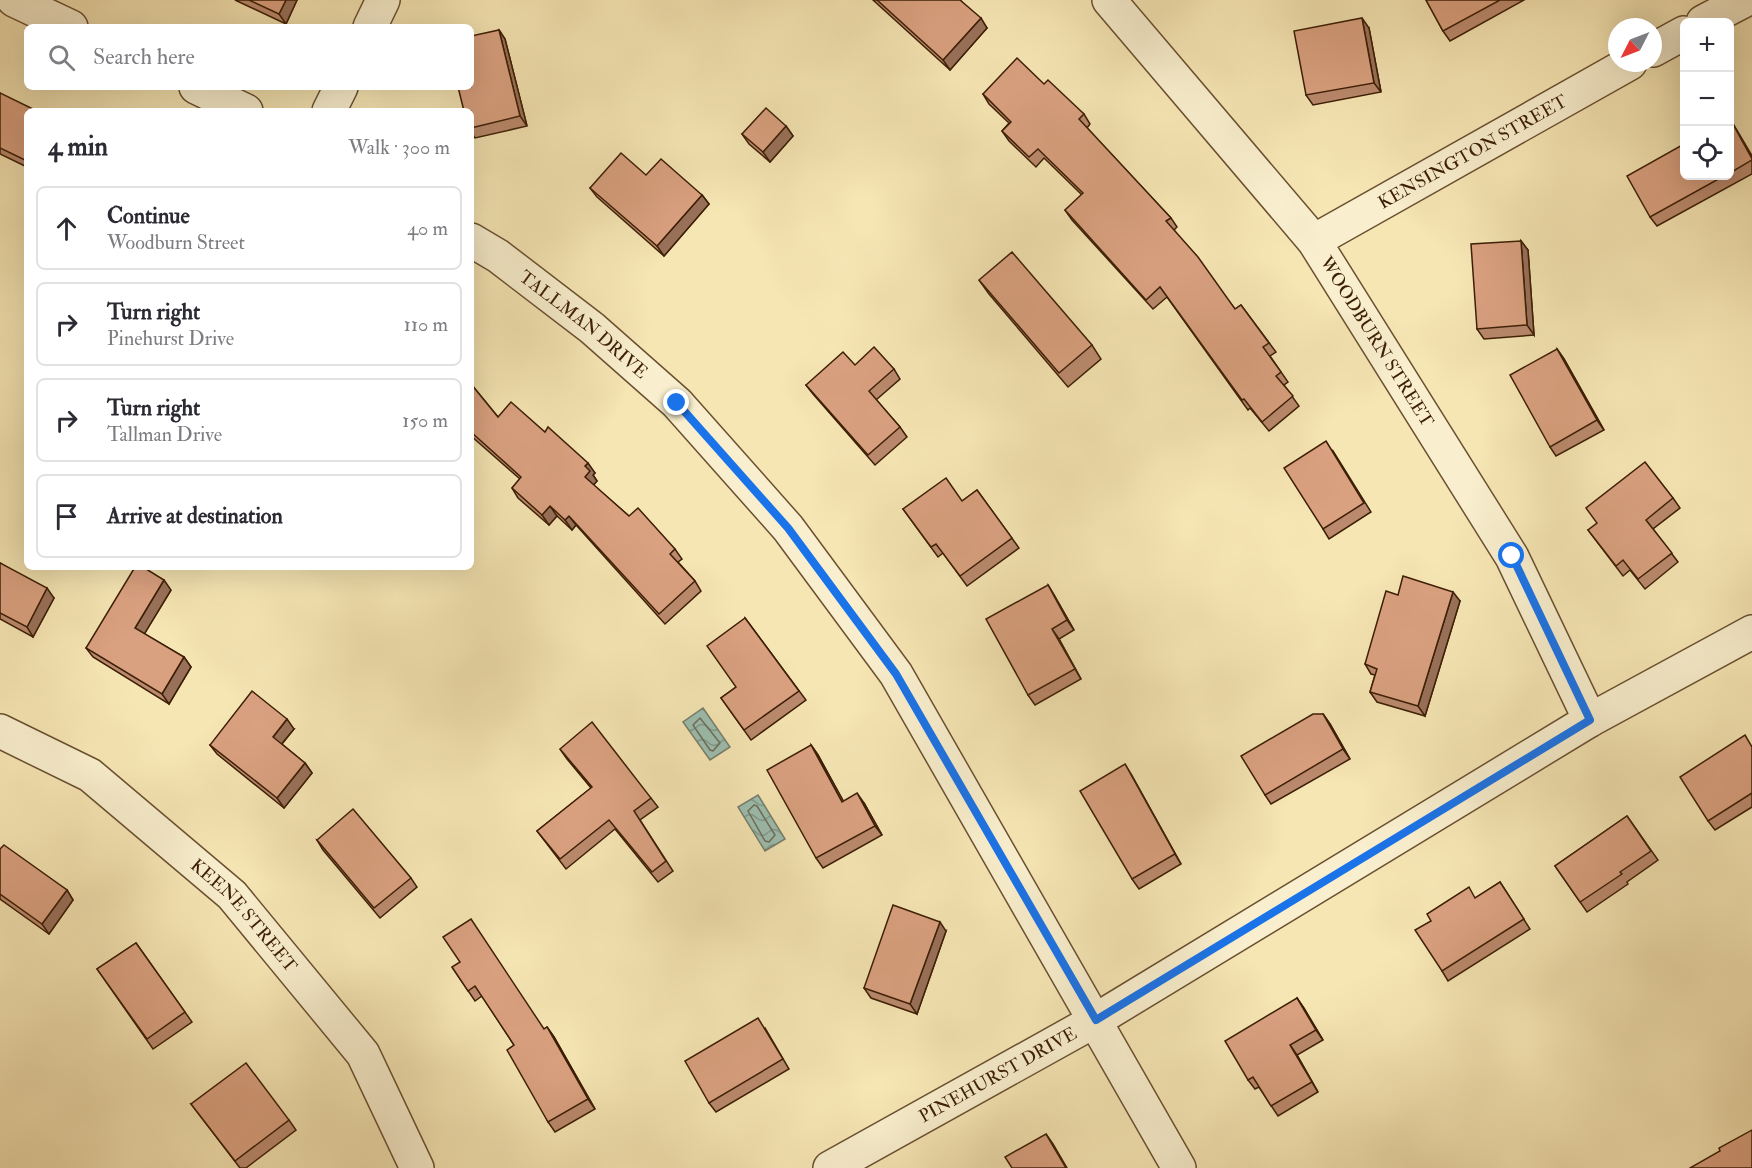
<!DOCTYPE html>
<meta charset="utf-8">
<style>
body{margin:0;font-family:"IM FELL Double Pica",serif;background:#f2f2f3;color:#2b2b33}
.controls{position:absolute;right:18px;top:18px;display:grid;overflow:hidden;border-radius:9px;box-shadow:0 6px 24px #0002}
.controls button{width:54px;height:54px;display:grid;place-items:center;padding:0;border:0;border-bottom:2px solid #e1e1e2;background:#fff;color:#2b2b33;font:30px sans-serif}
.compass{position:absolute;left:1608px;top:18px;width:54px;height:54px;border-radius:50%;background:#fff;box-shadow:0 6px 24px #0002;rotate:228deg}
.stop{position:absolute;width:18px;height:18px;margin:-14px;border:4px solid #1a73e8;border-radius:50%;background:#fff}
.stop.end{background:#1a73e8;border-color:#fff;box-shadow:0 2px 6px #0008}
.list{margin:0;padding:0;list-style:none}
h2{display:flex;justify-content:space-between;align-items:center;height:78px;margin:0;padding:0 24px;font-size:26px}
h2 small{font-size:20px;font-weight:400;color:#7c7c81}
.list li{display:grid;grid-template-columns:39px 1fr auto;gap:18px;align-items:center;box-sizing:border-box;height:84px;margin:0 12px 12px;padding:0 12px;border:2px solid #e1e1e2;border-radius:9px}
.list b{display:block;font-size:22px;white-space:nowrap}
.list p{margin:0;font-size:20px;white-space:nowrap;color:#7c7c81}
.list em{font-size:20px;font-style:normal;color:#7c7c81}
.icon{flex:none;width:33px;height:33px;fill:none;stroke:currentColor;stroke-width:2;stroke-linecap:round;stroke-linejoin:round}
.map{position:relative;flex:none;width:1752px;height:1168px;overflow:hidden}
.search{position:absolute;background:#fff;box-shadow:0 6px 24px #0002;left:24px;top:24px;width:450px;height:66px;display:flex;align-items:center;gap:15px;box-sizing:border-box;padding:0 21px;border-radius:9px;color:#7c7c81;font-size:22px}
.panel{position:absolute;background:#fff;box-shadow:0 6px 24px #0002;left:24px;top:108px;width:450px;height:462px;border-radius:9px}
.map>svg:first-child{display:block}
.water{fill:url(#water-waves);stroke:#767f6c;stroke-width:1.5}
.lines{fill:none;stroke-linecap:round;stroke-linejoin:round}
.shore{stroke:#6c6e5b;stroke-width:1.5}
.minor-casing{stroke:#6a5031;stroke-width:36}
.minor{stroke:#f9efce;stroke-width:33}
.wall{fill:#bb8a6e;stroke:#3c1e05;stroke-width:1.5}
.shaded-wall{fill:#99715a;stroke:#3c1e05;stroke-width:1.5}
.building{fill:#daa180;stroke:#3c1e05;stroke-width:1.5}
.route{stroke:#1a73e8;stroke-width:8}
.labels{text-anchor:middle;stroke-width:4.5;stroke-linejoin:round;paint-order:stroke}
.street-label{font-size:18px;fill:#3c1e05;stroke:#f9efce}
</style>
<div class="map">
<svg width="1752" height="1168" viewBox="0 0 1752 1168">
<defs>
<pattern id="water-waves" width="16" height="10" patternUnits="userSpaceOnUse" patternTransform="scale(1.5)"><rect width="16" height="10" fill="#9dbfb1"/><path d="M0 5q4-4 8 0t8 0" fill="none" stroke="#819b8e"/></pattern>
</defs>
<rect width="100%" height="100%" fill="#f6e6b4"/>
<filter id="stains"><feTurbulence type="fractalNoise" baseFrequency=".00333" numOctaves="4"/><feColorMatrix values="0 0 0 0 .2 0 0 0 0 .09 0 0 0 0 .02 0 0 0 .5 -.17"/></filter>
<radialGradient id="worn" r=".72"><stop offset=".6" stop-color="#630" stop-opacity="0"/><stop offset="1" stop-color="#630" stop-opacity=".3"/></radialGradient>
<g class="water">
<polygon points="703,708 730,747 710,760 683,722"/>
<polygon points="758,795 785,839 765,851 738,807"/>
</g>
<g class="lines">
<g class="shore">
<polygon points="700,718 720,743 713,751 710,750 693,725"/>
<polygon points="754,805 757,806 775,835 769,842 765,841 748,811"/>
</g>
<g class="minor-casing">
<g id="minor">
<polyline points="14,0 71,27"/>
<path id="s1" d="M 1109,0 L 1314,241 L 1512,557 L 1590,720"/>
<polyline points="1703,22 1745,0"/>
<polyline points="370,27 383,0"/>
<polyline points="1653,50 1684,33"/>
<polyline points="196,87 246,111"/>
<polyline points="329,111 341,87"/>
<path id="s2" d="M 471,240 L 498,256 L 592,328 L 677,403 L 788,528 L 896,674 L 1179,1168"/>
<path id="s3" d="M 1314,241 L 1630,63"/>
<path id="s4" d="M 0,731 L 90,775 L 232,895 L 363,1054 L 417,1168"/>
<path id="s5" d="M 830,1168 L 1096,1020 L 1590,720 L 1752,632"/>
</g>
</g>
<use href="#minor" class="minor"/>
</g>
<g class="wall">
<polygon points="235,0 297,0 286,24"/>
<polygon points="873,0 960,0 987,28 950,70"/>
<polygon points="1426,0 1524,0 1450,41 1443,31"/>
<polygon points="1369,28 1381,92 1313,105 1306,95"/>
<polygon points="499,30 505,39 527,126 475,138 471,132 471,111"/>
<polygon points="1044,84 1084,114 1090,124 1087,128 1171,218 1177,227 1174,230 1235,309 1241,305 1276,352 1270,356 1288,382 1284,385 1299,406 1269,431 1250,408 1248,410 1167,297 1153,309 1072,220 1065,210 1082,195 1044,158 1036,167 1009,141 1002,131 1009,123 989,104 983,94"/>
<polygon points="0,93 27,111 27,167 0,154"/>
<polygon points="1730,119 1736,129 1752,156 1752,174 1657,226 1650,217 1684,176 1730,176"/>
<polygon points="786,126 793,136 770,162 749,144 742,134"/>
<polygon points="646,175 702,195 709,204 664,256 597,197 590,188"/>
<polygon points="1521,241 1528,250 1534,335 1484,339 1477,329"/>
<polygon points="979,280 1092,345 1101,359 1068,387 989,294"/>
<polygon points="1557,349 1564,359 1604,430 1556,456 1550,447"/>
<polygon points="855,365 894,369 900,379 876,400 900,427 907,437 875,465 813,394 806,385"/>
<polygon points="471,384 498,417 545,432 595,473 593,475 597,481 593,485 629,516 675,549 682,559 678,562 695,581 701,591 665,624 576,525 572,530 557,516 549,525 518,498 512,488 520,479 471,436"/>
<polygon points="1333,451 1371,512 1329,539 1323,529"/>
<polygon points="977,490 1019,548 967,586 943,553 938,557 903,509 962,501"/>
<polygon points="1673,498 1680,508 1653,529 1678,562 1645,589 1630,570 1623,576 1588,530"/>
<polygon points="0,563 54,598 33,637 0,619"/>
<polygon points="1048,585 1054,595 1074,630 1059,639 1081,679 1035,705 1028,695"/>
<polygon points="171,590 144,634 184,657 191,667 169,704 93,657 86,648"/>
<polygon points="1398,595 1460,601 1425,716 1377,702 1370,692 1375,675 1371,674 1365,664"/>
<polygon points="745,618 806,700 751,740 721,698 736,687"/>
<polygon points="1323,714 1330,724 1350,759 1271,804 1265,795"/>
<polygon points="294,729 282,744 305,763 312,773 284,808 217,754 210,745"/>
<polygon points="811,745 818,755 843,801 864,803 882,835 823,868 816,858"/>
<polygon points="1752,746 1752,807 1715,830 1708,821"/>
<polygon points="560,749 651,798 658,807 640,820 673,871 658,882 615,829 566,869 537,831 591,788 567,759"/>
<polygon points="1131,774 1181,864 1139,889 1132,879"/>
<polygon points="1627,816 1658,860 1627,882 1628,884 1587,912 1555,866"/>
<polygon points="317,840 411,878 417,887 380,918 323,850"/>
<polygon points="0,849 67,890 73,900 49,934 0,899"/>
<polygon points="1500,882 1530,929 1448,981 1442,971 1476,898"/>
<polygon points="946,931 917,1014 871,998 864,988"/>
<polygon points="136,943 192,1022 153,1049 97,969"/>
<polygon points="452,967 544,1029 547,1027 554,1037 595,1109 555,1132 548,1122 514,1045 482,996 475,1001"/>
<polygon points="1297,998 1323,1040 1297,1055 1318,1092 1278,1116 1259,1087 1255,1089 1248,1080"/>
<polygon points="765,1028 789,1069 716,1112 709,1103"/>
<polygon points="191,1104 289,1120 296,1130 246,1168 240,1168"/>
</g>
<g class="shaded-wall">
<polygon points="286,0 297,0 286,24 279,14"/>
<polygon points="981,18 987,28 950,70 943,60"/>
<polygon points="1362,18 1369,28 1381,92 1374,83"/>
<polygon points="499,30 505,39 527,126 520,116"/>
<polygon points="1730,119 1736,129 1752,156 1752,159"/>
<polygon points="786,126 793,136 770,162 763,152"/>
<polygon points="702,195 709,204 664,256 657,246"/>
<polygon points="1521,241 1528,250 1534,335 1527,325"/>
<polygon points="1557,349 1564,359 1604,430 1597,420"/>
<polygon points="588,463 595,473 593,475 597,481 592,487 585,477 585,466"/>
<polygon points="550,506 557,516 549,525 542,515"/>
<polygon points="569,516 576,525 572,530 565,520"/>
<polygon points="164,580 171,590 142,638 135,628"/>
<polygon points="1048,585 1054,595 1074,630 1067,620"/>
<polygon points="47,588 54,598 33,637 27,627"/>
<polygon points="1453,592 1460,601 1425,716 1418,706"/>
<polygon points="1052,629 1059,639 1081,679 1075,669"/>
<polygon points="184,657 191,667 169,704 162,694"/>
<polygon points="1323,714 1330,724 1350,759 1343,749"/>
<polygon points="287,719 294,729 279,747 273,737"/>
<polygon points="811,745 818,755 849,811 842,802"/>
<polygon points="305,763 312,773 284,808 277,798"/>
<polygon points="1125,764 1131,774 1181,864 1175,854"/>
<polygon points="857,793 864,803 882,835 875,826"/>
<polygon points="67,890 73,900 49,934 42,924"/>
<polygon points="940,922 946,931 917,1014 910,1004"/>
<polygon points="1297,998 1304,1008 1323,1040 1316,1030"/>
<polygon points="547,1027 554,1037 595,1109 588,1099"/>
<polygon points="1290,1045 1297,1055 1318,1092 1312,1082"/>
<polygon points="1046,1134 1053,1144 1067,1168 1066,1168"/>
</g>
<g class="building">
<polygon points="249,0 286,0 279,14"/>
<polygon points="877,0 960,0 981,18 943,60"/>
<polygon points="1426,0 1500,0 1443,31"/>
<polygon points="1362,18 1374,83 1306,95 1294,31"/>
<polygon points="499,30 520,116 471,128 471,111 464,111 458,87 471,87 471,36"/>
<polygon points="1017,58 1044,84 1048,80 1084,114 1079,119 1171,218 1166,221 1198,257 1235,309 1241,305 1269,343 1263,347 1281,372 1276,376 1293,396 1262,422 1244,399 1242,400 1160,287 1146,300 1065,210 1083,193 1038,149 1029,157 1002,131 1011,122 983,94"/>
<polygon points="0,93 37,111 27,111 27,161 0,148"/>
<polygon points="766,108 786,126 763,152 742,134"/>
<polygon points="1730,119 1752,159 1752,160 1730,173"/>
<polygon points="1684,144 1684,176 1724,176 1650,217 1627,176"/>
<polygon points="621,153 646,175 661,159 702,195 657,246 590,188"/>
<polygon points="1521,241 1527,325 1477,329 1471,244"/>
<polygon points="1012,252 1092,345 1059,373 979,280"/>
<polygon points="874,347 894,369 869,391 900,427 868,455 806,385 843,352 855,365"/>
<polygon points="1557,349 1597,420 1550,447 1510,375"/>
<polygon points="471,384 498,417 511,402 545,432 548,427 588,463 585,466 590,471 585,477 629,516 638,508 675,549 670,554 695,581 659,614 569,516 565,520 550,506 542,515 512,488 521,477 471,432"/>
<polygon points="1326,441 1364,503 1323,529 1284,468"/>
<polygon points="1645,462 1673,498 1646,520 1672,553 1638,579 1623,560 1616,566 1588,530 1597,523 1586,508"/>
<polygon points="946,478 962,501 977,490 1012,538 960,576 936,544 931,547 903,509"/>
<polygon points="0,563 47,588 27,627 0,613"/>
<polygon points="135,567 143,567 164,580 135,628 184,657 162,694 86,648"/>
<polygon points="1403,576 1453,592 1418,706 1370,692 1377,669 1365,664 1386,591 1398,595"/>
<polygon points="1048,585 1067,620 1052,629 1075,669 1028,695 986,619"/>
<polygon points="745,618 799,691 744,730 721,698 736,687 707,646"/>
<polygon points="252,691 287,719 273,737 305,763 277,798 210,745"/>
<polygon points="1313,714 1323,714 1343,749 1265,795 1241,756"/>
<polygon points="592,722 651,798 634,811 666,861 652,872 609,820 560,859 537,831 592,787 560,749"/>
<polygon points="1745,735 1752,747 1752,793 1708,821 1680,777"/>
<polygon points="811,745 842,802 857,793 875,826 816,858 767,770"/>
<polygon points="1125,764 1175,854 1132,879 1080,791"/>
<polygon points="353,809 411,878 374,908 317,840"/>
<polygon points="1627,816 1651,851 1620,872 1622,874 1580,902 1555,866"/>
<polygon points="4,845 67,890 42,924 0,894 0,849"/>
<polygon points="1500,882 1524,919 1442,971 1415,930 1431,921 1427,914 1469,887 1475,898"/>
<polygon points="893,905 940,922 910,1004 864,988"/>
<polygon points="471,919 544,1029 547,1027 588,1099 548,1122 507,1050 514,1045 475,986 468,991 452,967 460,962 443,937"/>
<polygon points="136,943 185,1012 147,1039 97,969"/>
<polygon points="1297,998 1316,1030 1290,1045 1312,1082 1271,1106 1253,1077 1248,1080 1225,1041"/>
<polygon points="758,1018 783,1059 709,1103 685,1061"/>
<polygon points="246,1063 289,1120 235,1161 191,1104"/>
<polygon points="1752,1130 1752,1168 1690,1168 1720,1151 1719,1148"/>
<polygon points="1046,1134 1066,1168 1012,1168 1005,1157"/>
</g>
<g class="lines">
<polyline class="route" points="677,403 788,528 896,674 1096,1020 1590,720 1512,556"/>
</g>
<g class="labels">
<g class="street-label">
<text dy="6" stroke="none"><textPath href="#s3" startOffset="182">KENSINGTON STREET</textPath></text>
<text dy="6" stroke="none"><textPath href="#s2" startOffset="141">TALLMAN DRIVE</textPath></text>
<text dy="6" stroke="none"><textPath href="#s1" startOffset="435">WOODBURN STREET</textPath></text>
<text dy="6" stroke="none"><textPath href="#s4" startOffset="309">KEENE STREET</textPath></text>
<text dy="6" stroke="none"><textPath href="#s5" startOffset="192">PINEHURST DRIVE</textPath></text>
</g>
</g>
<rect width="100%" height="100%" filter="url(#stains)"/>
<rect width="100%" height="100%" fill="url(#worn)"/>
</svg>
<div class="controls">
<button>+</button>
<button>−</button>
<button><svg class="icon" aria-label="locate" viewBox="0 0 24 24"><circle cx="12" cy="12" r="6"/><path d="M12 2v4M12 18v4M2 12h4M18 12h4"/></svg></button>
</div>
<svg class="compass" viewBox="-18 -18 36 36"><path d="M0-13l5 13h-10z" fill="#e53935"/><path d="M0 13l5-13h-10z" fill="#7c7c81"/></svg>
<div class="stop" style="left:1512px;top:556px"></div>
<div class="stop end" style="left:677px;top:403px"></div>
<div class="search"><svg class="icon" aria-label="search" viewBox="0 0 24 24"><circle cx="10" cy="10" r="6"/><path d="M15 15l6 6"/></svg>Search here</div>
<section class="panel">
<h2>4 min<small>Walk · 300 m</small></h2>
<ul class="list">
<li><svg class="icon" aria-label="ahead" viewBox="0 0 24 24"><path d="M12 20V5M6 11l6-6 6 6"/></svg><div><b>Continue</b><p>Woodburn Street</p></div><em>40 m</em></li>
<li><svg class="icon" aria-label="right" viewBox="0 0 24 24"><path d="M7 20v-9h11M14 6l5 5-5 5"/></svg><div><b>Turn right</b><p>Pinehurst Drive</p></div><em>110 m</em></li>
<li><svg class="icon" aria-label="right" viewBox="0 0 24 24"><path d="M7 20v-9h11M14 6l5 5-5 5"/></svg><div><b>Turn right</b><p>Tallman Drive</p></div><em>150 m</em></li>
<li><svg class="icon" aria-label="arrive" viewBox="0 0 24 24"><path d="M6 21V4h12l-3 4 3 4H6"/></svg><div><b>Arrive at destination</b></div></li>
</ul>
</section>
</div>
